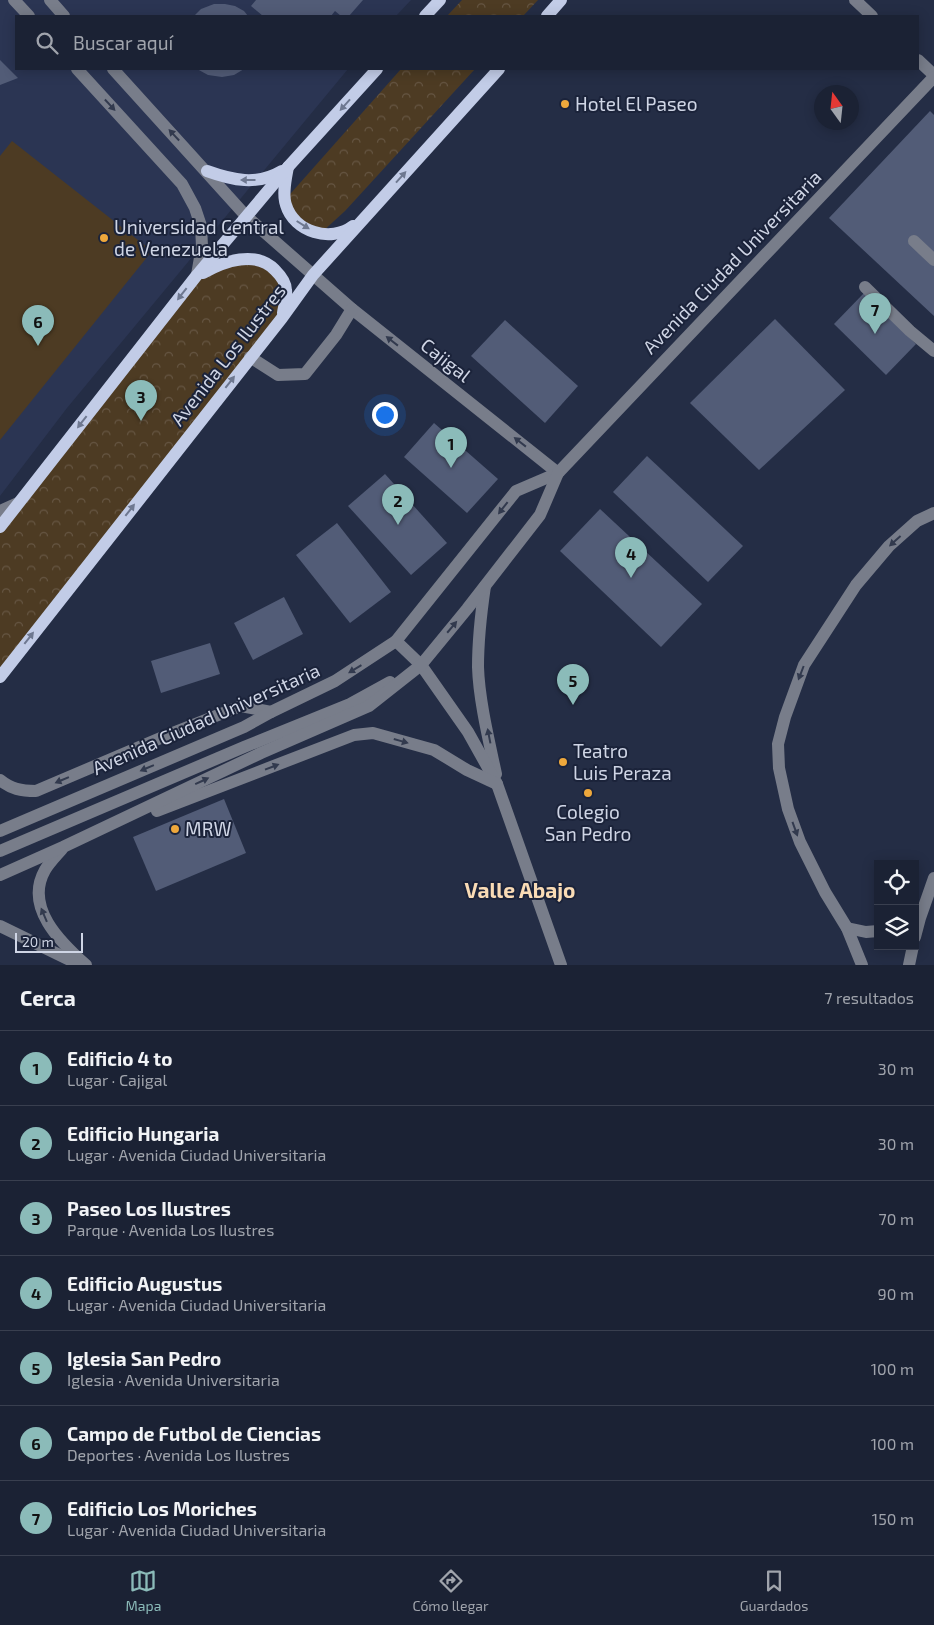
<!DOCTYPE html>
<html lang="es">
<meta charset="utf-8">
<style>
body{margin:0;font-family:"Exo 2",sans-serif;background:#282f40;color:#f1f3f6}
.controls{position:absolute;right:15px;bottom:15px;display:grid;overflow:hidden;border-radius:0px;box-shadow:0 2px 12px #0003}
.controls button{width:45px;height:45px;display:grid;place-items:center;padding:0;border:0;border-bottom:1px solid #393f4f;background:#1b2234;color:#f1f3f6;font:25px sans-serif}
.compass{position:absolute;left:814px;top:85px;width:45px;height:45px;border-radius:50%;background:#1b2234;box-shadow:0 2px 12px #0003;rotate:345deg}
.scale{position:absolute;left:15px;bottom:12px;width:68px;box-sizing:border-box;padding-left:5px;border:2px solid #cfd5e5;border-top:0;font-size:14px;line-height:18px;white-space:nowrap;color:#cfd5e5;-webkit-text-stroke:4px #1b233a;paint-order:stroke}
.you{position:absolute;left:384px;top:414px;width:18px;height:18px;margin:-12px;border:4px solid #fff;border-radius:50%;background:#1a73e8;box-shadow:0 0 0 8px #1a73e833}
.badge{display:grid;place-items:center;width:32px;height:32px;border-radius:50%;background:#8bbbb9;color:#111;font-size:16px;font-weight:700}
.pin{position:absolute;translate:-50% -41px;filter:drop-shadow(0 1px 2px #0008)}
.pin::after{content:'';position:absolute;top:26px;width:18px;height:15px;background:inherit;clip-path:polygon(0 0,100% 0,50% 100%)}
.list{margin:0;padding:0;list-style:none}
h2{display:flex;justify-content:space-between;align-items:center;height:65px;margin:0;padding:0 20px;font-size:21px}
h2 small{font-size:16px;font-weight:400;color:#a0a4ac}
.list li{display:grid;grid-template-columns:32px 1fr auto;gap:15px;align-items:center;box-sizing:border-box;height:75px;padding:0 20px;border-top:1px solid #393f4f}
.list b{display:block;font-size:19px;white-space:nowrap}
.list p{margin:0;font-size:16px;white-space:nowrap;color:#a0a4ac}
.list em{font-size:16px;font-style:normal;color:#a0a4ac}
.icon{flex:none;width:28px;height:28px;fill:none;stroke:currentColor;stroke-width:2;stroke-linecap:round;stroke-linejoin:round}
.map{position:relative;flex:none;width:934px;height:965px;overflow:hidden}
.search{position:absolute;background:#1b2234;box-shadow:0 2px 12px #0003;left:15px;right:15px;top:15px;height:55px;display:flex;align-items:center;gap:12px;box-sizing:border-box;padding:0 18px;border-radius:0px;color:#a0a4ac;font-size:19px}
.sheet{height:590px;background:#1b2234}
nav{display:flex;justify-content:space-around;align-items:center;box-sizing:border-box;height:70px;border-top:1px solid #393f4f;background:#1b2234;font-size:14px;color:#a0a4ac}
nav a{display:grid;justify-items:center;gap:2px}
nav .on{color:#8bbbb9}
.map>svg:first-child{display:block}
.built{fill:#2b3553}
.grass{fill:#4d3b23}
.park{fill:url(#park-crowns)}
.building{fill:#525c77}
.lines{fill:none;stroke-linecap:round;stroke-linejoin:round}
.minor{stroke:#787d8a;stroke-width:12}
.major{stroke:#c2cce7;stroke-width:12}
.oneway{fill:#323a4e}
.oneway2{fill:#6e7890}
.poi-dot{fill:#eea83c;stroke:#1b233a;stroke-width:2}
.labels{text-anchor:middle;stroke-width:4;stroke-linejoin:round;paint-order:stroke}
.poi-label{font-size:19px;fill:#cfd5e5;stroke:#1b233a;text-anchor:start}
.street-label{font-size:19px;fill:#cfd5e5;stroke:#1b233a}
.quarter-label{font-size:21px;font-weight:bold;fill:#f9dbb5;stroke:#1b233a}
</style>
<div class="map">
<svg width="934" height="965" viewBox="0 0 934 965">
<defs>
<pattern id="park-crowns" width="20" height="18" patternUnits="userSpaceOnUse" patternTransform="scale(1.25)"><rect width="20" height="18" fill="#4d3b23"/><path d="M2 6a3 3 0 1 1 6 0M12 15a3 3 0 1 1 6 0" fill="none" stroke="#665643"/></pattern>
</defs>
<rect width="100%" height="100%" fill="#242d45"/>
<polygon class="built" points="0,0 411,0 396,16 16,16 16,69 348,69 67,408 0,496"/>
<polygon class="grass" points="12,141 152,251 0,440 0,156"/>
<g class="park">
<polygon points="462,0 538,0 523,16 447,16"/>
<polygon points="401,69 475,69 345,211 322,232 304,226 284,201"/>
<polygon points="247,259 282,277 282,315 0,677 0,527 197,275"/>
</g>
<g class="building">
<polygon points="256,0 363,0 349,16 341,16 335,11 331,16 263,16 251,6"/>
<polygon points="214,4 225,4 235,6 244,11 248,16 194,16 201,9"/>
<polygon points="0,60 18,78 0,85"/>
<polygon points="197,69 244,69 234,75 222,77 208,75"/>
<polygon points="930,111 934,115 934,316 829,218"/>
<polygon points="864,293 916,344 886,375 834,324"/>
<polygon points="775,319 845,390 759,470 690,403"/>
<polygon points="505,320 578,386 545,423 471,356"/>
<polygon points="434,423 498,479 467,513 404,457"/>
<polygon points="647,456 743,546 708,582 613,492"/>
<polygon points="385,474 447,543 411,575 348,506"/>
<polygon points="600,509 702,604 661,647 560,551"/>
<polygon points="337,523 391,592 350,623 296,555"/>
<polygon points="284,597 303,634 253,660 234,623"/>
<polygon points="210,643 220,674 161,693 151,661"/>
<polygon points="224,799 246,853 156,891 133,837"/>
</g>
<g class="lines">
<g class="minor">
<polyline points="14,0 29,16"/>
<polyline points="50,0 64,16"/>
<polyline points="855,0 872,16"/>
<polyline points="918,60 934,75"/>
<polyline points="77,69 182,184 195,208 201,226 202,246 197,275"/>
<polyline points="113,69 246,216 352,309 558,473"/>
<polyline points="914,241 934,260"/>
<polyline points="865,287 910,331 934,351"/>
<polyline points="250,357 278,375 305,374 336,335 352,309"/>
<polyline points="0,511 18,503"/>
<path d="M 485,586 C 481,613 478,640 478,667 C 479,700 489,741 496,774"/>
<polyline points="396,641 421,665 468,732 497,784 561,965"/>
<path d="M 0,780 C 11,789 21,791 36,791 L 170,734 L 241,706 L 271,712"/>
<polyline points="157,811 354,735 373,733 434,750 467,770 497,784"/>
<polyline points="0,831 244,727 271,712 335,681 396,641 516,491 558,473"/>
<path d="M 62,849 C 56,856 49,863 45,870 C 24,907 60,942 86,965"/>
<polyline points="0,851 244,747 350,704 390,682"/>
<polyline points="0,875 63,847 261,753 369,706 421,665 467,609 540,515 558,473 934,77"/>
<polyline points="0,926 80,965"/>
<polyline points="847,928 866,932 878,931"/>
<polyline points="915,937 920,918 934,878"/>
<polyline points="862,965 847,928 825,892 800,842 788,809 779,768 778,744 785,717 804,665 856,585 889,546 917,521 934,513"/>
<polyline points="909,965 913,946"/>
</g>
<g class="major">
<polyline points="425,16 440,0"/>
<polyline points="547,16 561,0"/>
<path d="M 288,167 C 286,178 282,194 286,205 C 294,232 331,243 353,226"/>
<path d="M 207,171 C 232,180 257,186 282,171"/>
<path d="M 203,273 C 224,261 256,250 275,270 C 281,276 286,282 286,290 C 287,298 284,305 283,313"/>
<polyline points="0,527 197,275 288,167 377,69"/>
<polyline points="0,677 282,318 313,275 499,69"/>
</g>
</g>
<defs><path id="oneway-solid" d="M-6-.8H1V-3.2L6.5 0L1 3.2V.8H-6Z" transform="scale(1.25)"/></defs>
<g class="oneway">
<use href="#oneway-solid" transform="translate(110 105) rotate(47)"/>
<use href="#oneway-solid" transform="translate(174 135) rotate(-133)"/>
<use href="#oneway-solid" transform="translate(392 341) rotate(-142)"/>
<use href="#oneway-solid" transform="translate(520 442) rotate(-142)"/>
<use href="#oneway-solid" transform="translate(503 508) rotate(128)"/>
<use href="#oneway-solid" transform="translate(895 541) rotate(138)"/>
<use href="#oneway-solid" transform="translate(452 627) rotate(-50)"/>
<use href="#oneway-solid" transform="translate(355 669) rotate(149)"/>
<use href="#oneway-solid" transform="translate(801 673) rotate(111)"/>
<use href="#oneway-solid" transform="translate(489 736) rotate(-101)"/>
<use href="#oneway-solid" transform="translate(401 741) rotate(16)"/>
<use href="#oneway-solid" transform="translate(272 767) rotate(-21)"/>
<use href="#oneway-solid" transform="translate(147 768) rotate(157)"/>
<use href="#oneway-solid" transform="translate(62 780) rotate(157)"/>
<use href="#oneway-solid" transform="translate(202 781) rotate(-25)"/>
<use href="#oneway-solid" transform="translate(795 829) rotate(70)"/>
<use href="#oneway-solid" transform="translate(44 915) rotate(-113)"/>
</g>
<g class="oneway2">
<use href="#oneway-solid" transform="translate(345 105) rotate(132)"/>
<use href="#oneway-solid" transform="translate(401 177) rotate(-48)"/>
<use href="#oneway-solid" transform="translate(248 180) rotate(180)"/>
<use href="#oneway-solid" transform="translate(303 225) rotate(32)"/>
<use href="#oneway-solid" transform="translate(182 294) rotate(128)"/>
<use href="#oneway-solid" transform="translate(230 382) rotate(-52)"/>
<use href="#oneway-solid" transform="translate(82 422) rotate(128)"/>
<use href="#oneway-solid" transform="translate(130 510) rotate(-52)"/>
<use href="#oneway-solid" transform="translate(29 638) rotate(-52)"/>
</g>
<g class="poi-dot">
<circle cx="565" cy="104" r="5"/>
<circle cx="104" cy="238" r="5"/>
<circle cx="563" cy="762" r="5"/>
<circle cx="588" cy="793" r="5"/>
<circle cx="175" cy="829" r="5"/>
</g>
<g class="labels">
<g class="poi-label">
<text x="575" y="111">Hotel El Paseo</text>
<text x="114" y="234">Universidad Central<tspan x="114" dy="22">de Venezuela</tspan></text>
<text x="573" y="758">Teatro<tspan x="573" dy="22">Luis Peraza</tspan></text>
<text x="588" y="819" text-anchor="middle">Colegio<tspan x="588" dy="22">San Pedro</tspan></text>
<text x="185" y="836">MRW</text>
</g>
<g class="street-label">
<text transform="translate(732 262) rotate(-46)" y="7">Avenida Ciudad Universitaria</text>
<text transform="translate(228 355) rotate(-52)" y="7">Avenida Los Ilustres</text>
<text transform="translate(446 360) rotate(38)" y="7">Cajigal</text>
<text transform="translate(206 719) rotate(-24)" y="7">Avenida Ciudad Universitaria</text>
</g>
<g class="quarter-label">
<text x="520" y="898">Valle Abajo</text>
</g>
</g>
</svg>
<div class="controls">
<button><svg class="icon" aria-label="locate" viewBox="0 0 24 24"><circle cx="12" cy="12" r="6"/><path d="M12 2v4M12 18v4M2 12h4M18 12h4"/></svg></button>
<button><svg class="icon" aria-label="layers" viewBox="0 0 24 24"><path d="M12 4l9 5-9 5-9-5zM3 14l9 5 9-5"/></svg></button>
</div>
<svg class="compass" viewBox="-18 -18 36 36"><path d="M0-13l5 13h-10z" fill="#e53935"/><path d="M0 13l5-13h-10z" fill="#a0a4ac"/></svg>
<div class="scale">20 m</div>
<div class="you"></div>
<div class="pin badge" style="left:451px;top:468px">1</div>
<div class="pin badge" style="left:398px;top:525px">2</div>
<div class="pin badge" style="left:141px;top:421px">3</div>
<div class="pin badge" style="left:631px;top:578px">4</div>
<div class="pin badge" style="left:573px;top:705px">5</div>
<div class="pin badge" style="left:38px;top:346px">6</div>
<div class="pin badge" style="left:875px;top:334px">7</div>
<div class="search"><svg class="icon" aria-label="search" viewBox="0 0 24 24"><circle cx="10" cy="10" r="6"/><path d="M15 15l6 6"/></svg>Buscar aquí</div>
</div>
<section class="sheet">
<h2>Cerca<small>7 resultados</small></h2>
<ul class="list">
<li><span class="badge">1</span><div><b>Edificio 4 to</b><p>Lugar · Cajigal</p></div><em>30 m</em></li>
<li><span class="badge">2</span><div><b>Edificio Hungaria</b><p>Lugar · Avenida Ciudad Universitaria</p></div><em>30 m</em></li>
<li><span class="badge">3</span><div><b>Paseo Los Ilustres</b><p>Parque · Avenida Los Ilustres</p></div><em>70 m</em></li>
<li><span class="badge">4</span><div><b>Edificio Augustus</b><p>Lugar · Avenida Ciudad Universitaria</p></div><em>90 m</em></li>
<li><span class="badge">5</span><div><b>Iglesia San Pedro</b><p>Iglesia · Avenida Universitaria</p></div><em>100 m</em></li>
<li><span class="badge">6</span><div><b>Campo de Futbol de Ciencias</b><p>Deportes · Avenida Los Ilustres</p></div><em>100 m</em></li>
<li><span class="badge">7</span><div><b>Edificio Los Moriches</b><p>Lugar · Avenida Ciudad Universitaria</p></div><em>150 m</em></li>
</ul>
</section>
<nav>
<a class="on"><svg class="icon" aria-label="map" viewBox="0 0 24 24"><path d="M3 6l6-2 6 2 6-2v14l-6 2-6-2-6 2zM9 4v14M15 6v14"/></svg>Mapa</a>
<a><svg class="icon" aria-label="directions" viewBox="0 0 24 24"><path d="M12 3l9 9-9 9-9-9zM9 14v-3h6M13 9l2 2-2 2"/></svg>Cómo llegar</a>
<a><svg class="icon" aria-label="saved" viewBox="0 0 24 24"><path d="M7 4h10v16l-5-4-5 4z"/></svg>Guardados</a>
</nav>
